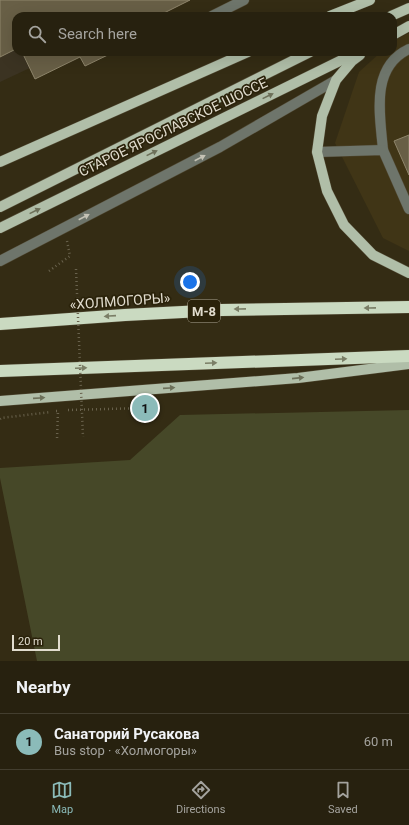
<!DOCTYPE html>
<meta charset="utf-8">
<style>
body{margin:0;font-family:Roboto,sans-serif;background:#332e1d;color:#f1f3f6}
.scale{position:absolute;left:12px;bottom:10px;width:48px;box-sizing:border-box;padding-left:4px;border:2px solid #e1dcce;border-top:0;font-size:11px;line-height:14px;white-space:nowrap;color:#e1dcce;-webkit-text-stroke:3px #2a220a;paint-order:stroke}
.you{position:absolute;left:190px;top:282px;width:14px;height:14px;margin:-10px;border:3px solid #fff;border-radius:50%;background:#1a73e8;box-shadow:0 0 0 6px #1a73e833}
.badge{display:grid;place-items:center;width:26px;height:26px;border-radius:50%;background:#8bbbb9;color:#111;font-size:13px;font-weight:700}
.pin{position:absolute;translate:-50% -50%;border:2px solid #fff;box-shadow:0 1px 4px #0006}
.list{margin:0;padding:0;list-style:none}
h2{display:flex;justify-content:space-between;align-items:center;height:52px;margin:0;padding:0 16px;font-size:17px}
h2 small{font-size:13px;font-weight:400;color:#a4a39e}
.list li{display:grid;grid-template-columns:26px 1fr auto;gap:12px;align-items:center;box-sizing:border-box;height:56px;padding:0 16px;border-top:1px solid #433e2f}
.list b{display:block;font-size:15px;white-space:nowrap}
.list p{margin:0;font-size:13px;white-space:nowrap;color:#a4a39e}
.list em{font-size:13px;font-style:normal;color:#a4a39e}
.icon{flex:none;width:22px;height:22px;fill:none;stroke:currentColor;stroke-width:2;stroke-linecap:round;stroke-linejoin:round}
.map{position:relative;flex:none;width:409px;height:661px;overflow:hidden}
.search{position:absolute;background:#27210f;box-shadow:0 4px 16px #0002;left:12px;right:12px;top:12px;height:44px;display:flex;align-items:center;gap:10px;box-sizing:border-box;padding:0 14px;border-radius:12px;color:#a4a39e;font-size:15px}
.sheet{height:108px;background:#27210f}
nav{display:flex;justify-content:space-around;align-items:center;box-sizing:border-box;height:56px;border-top:1px solid #433e2f;background:#27210f;font-size:11px;color:#a4a39e}
nav a{display:grid;justify-items:center;gap:2px}
nav .on{color:#8bbbb9}
.map>svg:first-child{display:block}
.built{fill:#403516}
.industrial{fill:#3b3322}
.green{fill:#464828}
.building{fill:#685f46;stroke:#8e856b}
.lines{fill:none;stroke-linecap:round;stroke-linejoin:round}
.minor-casing{stroke:#504832;stroke-width:11}
.major-casing{stroke:#504832;stroke-width:11}
.highway-casing{stroke:#504832;stroke-width:13}
.path{stroke:#69624d;stroke-width:2.5;stroke-dasharray:1 3;stroke-linecap:butt}
.minor{stroke:#6e756b;stroke-width:10}
.major{stroke:#b0bea8;stroke-width:10}
.highway{stroke:#cadac1;stroke-width:12}
.path-bridge{stroke:#69624d;stroke-width:2.5;stroke-dasharray:1 3;stroke-linecap:butt}
.oneway{fill:#6d7059}
.oneway2{fill:#c4c2b5}
.oneway3{fill:#7a7e66}
.labels{text-anchor:middle;stroke-width:3.5;stroke-linejoin:round;paint-order:stroke}
.shield{fill:#2a220a;stroke:#aaa493;stroke-width:1}
.shield-label{font-size:13px;font-weight:bold;fill:#e1dcce}
.street-label{font-size:14px;fill:#e1dcce;stroke:#2a220a}
</style>
<div class="map">
<svg width="409" height="661" viewBox="0 0 409 661">
<rect width="100%" height="100%" fill="#342c14"/>
<polygon class="built" points="409,33 409,251 383,238 335,143 359,72 381,52 393,52 393,41"/>
<polygon class="industrial" points="0,0 16,16 16,52 64,52 0,82"/>
<polygon class="green" points="409,410 409,661 37,661 0,478 0,468 130,460 180,415"/>
<g class="building">
<polygon points="0,0 190,0 158,16 16,16 16,49 0,57"/>
<polygon points="22,52 114,52 85,66 80,57 35,79"/>
<polygon points="409,135 409,175 394,141"/>
</g>
<g class="lines">
<g class="minor-casing">
<g id="minor">
<polyline points="212,16 244,0"/>
<path d="M 383,150 C 380,115 370,67 409,49"/>
<polyline points="317,152 383,150 409,209"/>
<polyline points="0,261 220,147 336,80"/>
</g>
</g>
<g class="major-casing">
<g id="major">
<polyline points="330,16 370,0"/>
<polyline points="391,16 409,8"/>
<polyline points="393,35 409,26"/>
<polyline points="360,55 352,61 336,80 322,116 317,152 327,191 344,225 373,255 409,273"/>
<polyline points="0,162 248,52"/>
<polyline points="0,207 310,52"/>
<polyline points="0,228 358,52"/>
<polyline points="0,401 298,378 409,364"/>
</g>
</g>
<g class="highway-casing">
<g id="highway">
<polyline points="0,324 125,315 221,310 409,307"/>
<polyline points="0,371 409,356"/>
</g>
</g>
<g class="path">
<polyline points="49,271 70,256 67,241"/>
<polyline points="68,410 145,408"/>
<polyline points="56,411 58,411 57,439"/>
<polyline points="0,419 1,418 51,412"/>
</g>
<use href="#minor" class="minor"/>
<use href="#major" class="major"/>
<use href="#highway" class="highway"/>
<polyline class="path-bridge" points="76,269 83,437"/>
</g>
<defs><path id="oneway-solid" d="M-6-.8H1V-3.2L6.5 0L1 3.2V.8H-6Z"/></defs>
<g class="oneway">
<use href="#oneway-solid" transform="translate(268 96) rotate(-26)"/>
<use href="#oneway-solid" transform="translate(152 153) rotate(-26)"/>
<use href="#oneway-solid" transform="translate(35 211) rotate(-26)"/>
<use href="#oneway-solid" transform="translate(298 378) rotate(-6)"/>
<use href="#oneway-solid" transform="translate(169 388) rotate(-4)"/>
<use href="#oneway-solid" transform="translate(39 398) rotate(-4)"/>
</g>
<g class="oneway2">
<use href="#oneway-solid" transform="translate(200 158) rotate(-27)"/>
<use href="#oneway-solid" transform="translate(84 217) rotate(-27)"/>
</g>
<g class="oneway3">
<use href="#oneway-solid" transform="translate(370 308) rotate(179)"/>
<use href="#oneway-solid" transform="translate(240 309) rotate(179)"/>
<use href="#oneway-solid" transform="translate(110 316) rotate(176)"/>
<use href="#oneway-solid" transform="translate(341 359) rotate(-2)"/>
<use href="#oneway-solid" transform="translate(211 363) rotate(-2)"/>
<use href="#oneway-solid" transform="translate(81 368) rotate(-2)"/>
</g>
<g class="labels">
<rect class="shield" x="188" y="300" width="32" height="22" rx="3"/>
<g class="shield-label">
<text x="204" y="316">М-8</text>
</g>
<g class="street-label">
<text transform="translate(173 127) rotate(-26)" y="5">СТАРОЕ ЯРОСЛАВСКОЕ ШОССЕ</text>
<text transform="translate(120 301) rotate(-4)" y="5">«ХОЛМОГОРЫ»</text>
</g>
</g>
</svg>
<div class="scale">20 m</div>
<div class="you"></div>
<div class="pin badge" style="left:145px;top:408px">1</div>
<div class="search"><svg class="icon" aria-label="search" viewBox="0 0 24 24"><circle cx="10" cy="10" r="6"/><path d="M15 15l6 6"/></svg>Search here</div>
</div>
<section class="sheet">
<h2>Nearby<small></small></h2>
<ul class="list">
<li><span class="badge">1</span><div><b>Санаторий Русакова</b><p>Bus stop · «Холмогоры»</p></div><em>60 m</em></li>
</ul>
</section>
<nav>
<a class="on"><svg class="icon" aria-label="map" viewBox="0 0 24 24"><path d="M3 6l6-2 6 2 6-2v14l-6 2-6-2-6 2zM9 4v14M15 6v14"/></svg>Map</a>
<a><svg class="icon" aria-label="directions" viewBox="0 0 24 24"><path d="M12 3l9 9-9 9-9-9zM9 14v-3h6M13 9l2 2-2 2"/></svg>Directions</a>
<a><svg class="icon" aria-label="saved" viewBox="0 0 24 24"><path d="M7 4h10v16l-5-4-5 4z"/></svg>Saved</a>
</nav>
